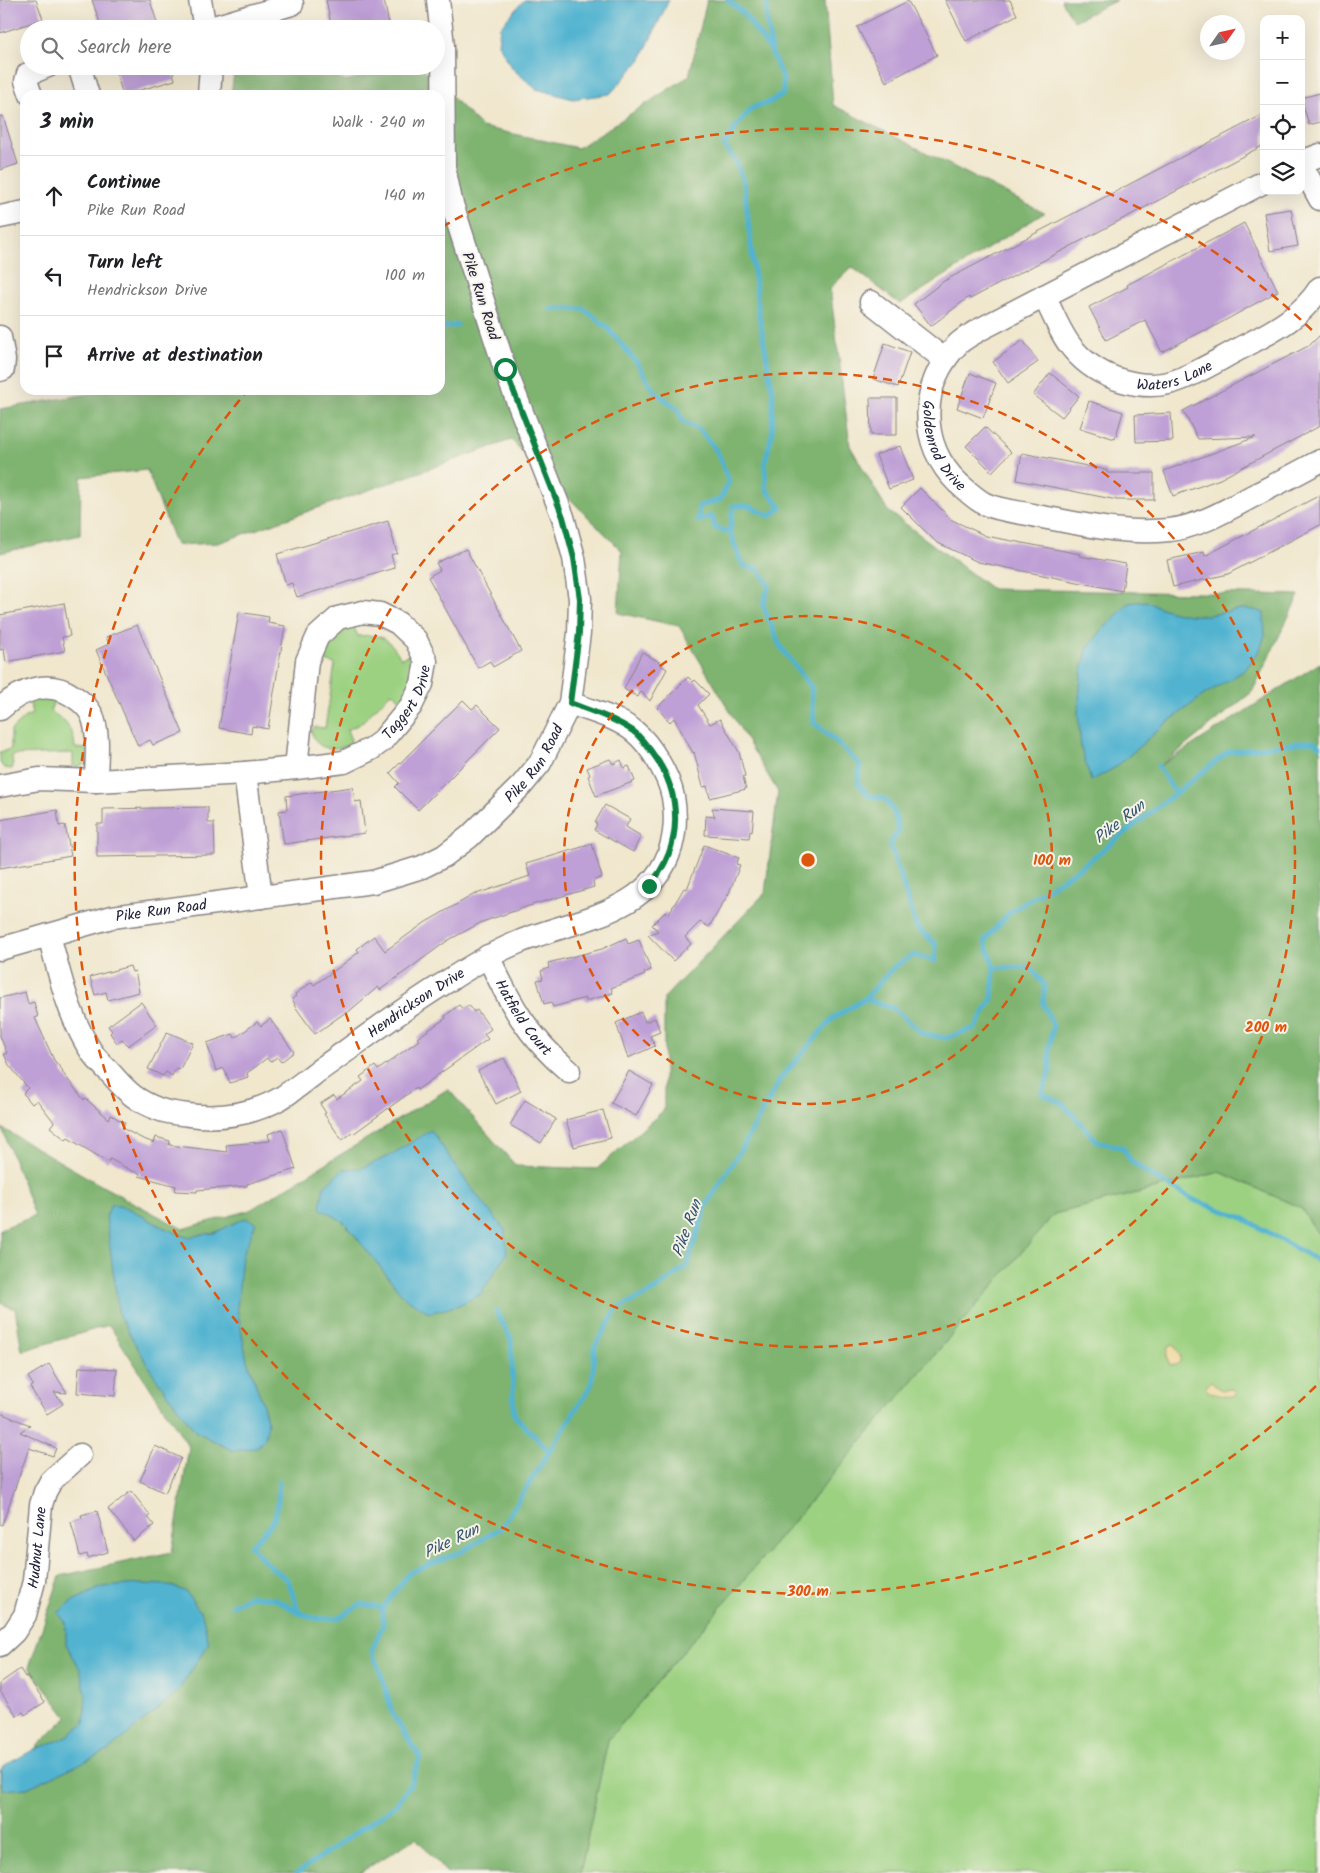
<!DOCTYPE html>
<meta charset="utf-8">
<style>
body{margin:0;font-family:Kalam,sans-serif;background:#f2f2f2;color:#202124}
.controls{position:absolute;right:15px;top:15px;display:grid;overflow:hidden;border-radius:10px;box-shadow:0 5px 20px #0002}
.controls button{width:45px;height:45px;display:grid;place-items:center;padding:0;border:0;border-bottom:1px solid #e0e0e0;background:#fff;color:#202124;font:25px sans-serif}
.compass{position:absolute;left:1200px;top:15px;width:45px;height:45px;border-radius:50%;background:#fff;box-shadow:0 5px 20px #0002;rotate:56deg}
.stop{position:absolute;width:15px;height:15px;margin:-11px;border:4px solid #0b8043;border-radius:50%;background:#fff}
.stop.end{background:#0b8043;border-color:#fff;box-shadow:0 1px 5px #0008}
.list{margin:0;padding:0;list-style:none}
h2{display:flex;justify-content:space-between;align-items:center;height:65px;margin:0;padding:0 20px;font-size:21px}
h2 small{font-size:16px;font-weight:400;color:#757577}
.list li{display:grid;grid-template-columns:32px 1fr auto;gap:15px;align-items:center;box-sizing:border-box;height:80px;padding:0 20px;border-top:1px solid #e0e0e0}
.list b{display:block;font-size:19px;white-space:nowrap}
.list p{margin:0;font-size:16px;white-space:nowrap;color:#757577}
.list em{font-size:16px;font-style:normal;color:#757577}
.icon{flex:none;width:28px;height:28px;fill:none;stroke:currentColor;stroke-width:2;stroke-linecap:round;stroke-linejoin:round}
.map{position:relative;flex:none;width:1320px;height:1873px;overflow:hidden}
.search{position:absolute;background:#fff;box-shadow:0 5px 20px #0002;left:20px;top:20px;width:425px;height:55px;display:flex;align-items:center;gap:12px;box-sizing:border-box;padding:0 18px;border-radius:28px;color:#757577;font-size:19px}
.panel{position:absolute;background:#fff;box-shadow:0 5px 20px #0002;left:20px;top:90px;width:425px;height:305px;border-radius:15px}
.map>svg:first-child{display:block}
.green{fill:#9dd182;stroke:#607a5e}
.forest{fill:#7eb370;stroke:#506a56}
.sand{fill:#eeda9e;stroke:#887e6c}
.water{fill:#51b3d0;stroke:#3a6a86}
.lines{fill:none;stroke-linecap:round;stroke-linejoin:round}
.stream{stroke:#51b3d0;stroke-width:5}
.building{fill:#be9fd6}
.minor-casing{stroke:#898484;stroke-width:25}
.minor{stroke:#fff;stroke-width:22}
.route{stroke:#0b8043;stroke-width:6}
.ring{fill:none;stroke:#de560e;stroke-width:2.5;stroke-dasharray:9 6}
.labels{text-anchor:middle;stroke-width:4;stroke-linejoin:round;paint-order:stroke}
.street-label{font-size:15px;fill:#22223b;stroke:#f7f3e8}
.water-label{font-size:16px;font-style:italic;fill:#32556f;stroke:#f7f3e8}
.centre{fill:#de560e;stroke:#f7f3e8;stroke-width:2.5}
.ring-label{font-size:15px;text-anchor:middle;font-weight:bold;fill:#de560e;stroke:#f7f3e8;stroke-width:4;stroke-linejoin:round;paint-order:stroke}
</style>
<div class="map">
<svg width="1320" height="1873" viewBox="0 0 1320 1873">
<rect width="100%" height="100%" fill="#f7f3e8"/>
<filter id="ink" filterUnits="userSpaceOnUse"><feTurbulence type="fractalNoise" baseFrequency=".02" numOctaves="2"/><feDisplacementMap in="SourceGraphic" scale="10" xChannelSelector="R" yChannelSelector="G"/><feConvolveMatrix kernelMatrix="1 2 1 2 8 2 1 2 1" color-interpolation-filters="sRGB"/></filter>
<filter id="wash" filterUnits="userSpaceOnUse"><feTurbulence type="fractalNoise" baseFrequency=".0096" numOctaves="4" result="noise"/><feDisplacementMap in="SourceGraphic" scale="20" xChannelSelector="R" yChannelSelector="G"/><feGaussianBlur stdDeviation="1.12" result="paint"/><feColorMatrix in="noise" values="0 0 0 0 0 0 0 0 0 0 0 0 0 0 0 0 0 1.4 0 .05"/><feComposite in="paint" operator="in"/></filter>
<g filter="url(#wash)">
<rect width="100%" height="100%" fill="#f0e7cd"/>
<g class="green">
<path d="M 352,624 L 358,636 C 382,634 388,637 401,658 L 413,654 L 417,667 L 403,700 L 401,700 L 392,692 L 360,724 L 347,730 L 351,740 L 349,746 C 330,749 318,752 311,731 L 314,727 L 325,728 L 335,664 L 325,661 L 322,658 C 326,642 337,629 352,624 Z"/>
<path d="M 53,698 L 54,701 L 50,711 C 66,721 74,729 75,748 L 86,749 L 89,756 L 85,763 L 76,768 L 73,766 L 73,753 L 12,755 L 13,767 L 12,769 L 4,768 L 0,763 L 0,752 L 11,749 L 11,730 L 25,717 L 32,714 L 29,699 Z"/>
<polygon points="1220,1172 1301,1208 1320,1237 1320,1873 580,1873 608,1740 1054,1214"/>
</g>
<g class="forest">
<polygon points="707,0 825,0 833,105 1044,213 900,304 852,267 830,288 850,446 887,510 992,589 1299,595 1252,692 1160,766 1320,663 1320,1237 1301,1208 1220,1172 1054,1214 608,1740 580,1873 447,1873 416,1838 359,1873 0,1873 0,1770 14,1769 67,1717 29,1667 60,1576 172,1552 189,1447 109,1325 22,1351 15,1309 0,1303 0,1229 35,1216 2,1128 104,1187 183,1229 250,1210 448,1089 516,1166 597,1169 664,1110 664,998 765,893 778,792 679,626 618,613 622,551 511,440 218,543 176,545 147,470 81,477 80,535 0,553 0,409 112,390 440,390 440,95 231,95 235,66 320,66 344,81 412,66 420,66 482,127 578,148 689,76"/>
<polygon points="1061,0 1117,0 1074,21"/>
</g>
<g class="sand">
<path d="M 1174,1345 C 1181,1352 1185,1367 1170,1365 C 1166,1358 1167,1354 1169,1346 Z"/>
<path d="M 1211,1381 L 1221,1390 L 1233,1389 L 1236,1393 L 1235,1395 C 1228,1399 1212,1394 1205,1389 L 1206,1385 Z"/>
</g>
<g class="water">
<polygon points="524,0 669,0 641,59 610,94 573,99 536,89 513,69 498,44 500,27"/>
<path d="M 1146,601 C 1167,612 1190,618 1214,614 C 1234,611 1244,605 1264,613 L 1265,635 L 1260,650 L 1245,670 L 1204,695 L 1164,725 L 1116,767 L 1091,781 L 1081,748 L 1078,712 L 1081,675 L 1087,649 L 1102,630 L 1129,603 Z"/>
<polygon points="431,1130 469,1185 505,1230 507,1253 480,1295 459,1305 430,1313 404,1297 344,1222 320,1208 324,1186 344,1169 362,1168 389,1156"/>
<polygon points="111,1204 130,1209 162,1227 187,1237 214,1233 245,1218 256,1223 242,1256 237,1308 247,1360 262,1401 268,1424 265,1439 256,1448 233,1451 195,1431 155,1377 119,1316 106,1217"/>
<path d="M 141,1584 L 168,1585 L 185,1591 L 202,1614 L 209,1643 L 177,1693 L 108,1751 L 27,1788 L 4,1790 C 0,1783 0,1775 2,1767 L 33,1750 L 65,1738 L 84,1723 L 86,1696 L 80,1669 L 66,1644 L 66,1623 L 58,1613 L 71,1602 L 102,1587 Z"/>
</g>
<g class="lines">
<g class="stream">
<polyline points="728,0 743,13 771,51"/>
<polyline points="767,0 767,22 772,54 783,79 783,94 768,103 753,107 737,125 724,146 737,163 744,185 759,314 773,394 772,434 765,462 766,489 781,507 770,516 749,506 733,506 730,532 743,566 758,569 769,585 763,605 780,646 811,687 814,723 839,744 860,765 858,783 869,796 885,799 893,810 899,831 890,844 917,928 935,943 936,961 914,955 895,966 865,999"/>
<polyline points="551,309 584,309 608,328 637,363 655,392 679,410 682,421 700,430 718,453 729,482 720,500 699,506 698,521 712,516 715,528 730,532"/>
<polyline points="440,328 457,325"/>
<polyline points="1158,766 1176,794"/>
<polyline points="994,968 1030,967 1045,986 1043,1003 1053,1026 1049,1048 1050,1071 1042,1094 1062,1103 1097,1141 1123,1148 1131,1161 1150,1175 1196,1201 1241,1217 1320,1262"/>
<polyline points="496,1311 511,1339 514,1415 549,1451"/>
<path d="M 279,1481 C 278,1517 277,1521 250,1546 L 272,1568 L 288,1580 L 299,1613"/>
<polyline points="232,1605 251,1596 276,1599 299,1613 319,1619 338,1618 361,1604 383,1608"/>
<polyline points="297,1873 396,1805 411,1783 420,1757 393,1715 382,1677 372,1650 383,1625 383,1608 409,1573 461,1552 501,1528 592,1384 595,1346 618,1308 652,1292 687,1266 706,1206 745,1143 781,1078 833,1018 865,999 893,1008 923,1034 946,1038 975,1028 992,999 994,968 985,940 1009,913 1081,867 1228,752 1312,741 1320,746"/>
</g>
</g>
<g id="blocks">
<g class="building">
<polygon points="0,0 36,0 43,19 0,33"/>
<polygon points="92,0 150,0 159,29 102,29"/>
<polygon points="326,0 384,0 390,29 332,29"/>
<polygon points="945,0 1010,0 1017,15 966,41"/>
<polygon points="908,1 937,55 886,82 857,27"/>
<polygon points="114,66 171,66 175,80 123,95"/>
<polygon points="1320,93 1320,122 1309,125 1301,98"/>
<polygon points="1264,114 1264,145 970,299 969,297 931,326 914,304 944,281"/>
<polygon points="0,116 3,116 18,164 0,170"/>
<polygon points="1291,209 1298,246 1270,251 1264,213"/>
<polygon points="1244,223 1278,291 1206,331 1205,330 1162,352 1145,320 1106,340 1089,307 1128,287 1127,285"/>
<polygon points="1320,335 1320,426 1220,479 1173,496 1164,471 1256,437 1198,439 1183,411 1310,345"/>
<polygon points="1023,340 1038,362 1008,383 993,362"/>
<polygon points="885,343 910,352 898,387 873,379"/>
<polygon points="970,373 996,383 983,418 957,408"/>
<polygon points="1050,373 1079,396 1062,417 1033,395"/>
<polygon points="870,398 897,398 897,435 871,435"/>
<polygon points="1089,401 1123,412 1115,439 1080,428"/>
<polygon points="1171,413 1173,441 1136,442 1135,415"/>
<polygon points="985,427 1011,452 992,472 966,446"/>
<polygon points="900,446 913,480 889,489 876,455"/>
<polygon points="1022,453 1107,470 1107,473 1154,473 1154,500 1117,500 1017,480"/>
<polygon points="920,488 952,520 986,536 1080,554 1079,556 1126,564 1122,591 978,562 936,542 901,507"/>
<polygon points="1320,495 1320,525 1228,574 1173,587 1167,560 1204,552 1205,556"/>
<polygon points="388,521 397,553 391,555 395,568 297,597 292,583 286,585 277,554"/>
<polygon points="466,549 521,651 493,667 490,661 478,668 428,577 440,570 436,563"/>
<polygon points="64,603 70,636 62,637 65,651 6,662 4,649 0,650 0,615"/>
<polygon points="239,612 269,617 268,623 285,626 268,729 252,726 251,734 219,728"/>
<polygon points="137,625 183,733 153,745 150,740 138,746 96,650 109,644 106,637"/>
<polygon points="642,652 661,663 660,665 667,669 650,701 641,691 638,697 624,689"/>
<polygon points="688,677 693,682 695,680 709,694 698,705 710,724 720,719 739,752 745,776 743,777 746,789 710,798 707,786 703,787 694,752 693,753 674,718 670,722 657,708"/>
<polygon points="463,700 472,709 477,705 500,728 418,810 395,787 399,783 390,773"/>
<polygon points="610,759 613,764 621,760 624,768 629,766 635,781 596,796 588,776 590,775 587,768"/>
<polygon points="353,787 355,802 361,801 365,833 284,844 279,811 287,810 286,796"/>
<polygon points="605,805 630,819 626,827 641,836 633,852 594,830 597,824 595,823"/>
<polygon points="208,807 208,823 214,823 215,855 97,857 97,824 103,824 103,809"/>
<polygon points="712,808 754,811 752,832 750,831 749,838 705,835 706,816 715,817"/>
<polygon points="57,810 59,826 65,825 71,856 0,868 0,820"/>
<polygon points="592,844 602,877 593,881 594,887 535,904 482,922 447,941 380,990 378,987 347,1013 346,1012 315,1034 294,1005 295,1004 292,999 296,996 295,994 312,982 314,985 338,968 359,952 357,949 374,936 385,951 426,922 473,895 530,876 526,864"/>
<polygon points="704,845 739,858 736,864 740,865 729,893 709,927 700,922 685,937 691,944 673,961 648,935 658,931 652,925 665,912 668,915 684,888 687,889"/>
<polygon points="626,938 628,944 639,940 651,970 644,973 645,975 611,988 613,993 586,1001 585,998 553,1007 551,1002 544,1004 537,980 543,979 541,971 549,968 548,963 602,949"/>
<polygon points="130,966 132,972 135,971 139,992 108,1000 106,992 95,995 90,977"/>
<polygon points="25,992 28,1004 34,1002 38,1017 35,1018 54,1060 63,1071 62,1072 84,1100 85,1098 109,1119 111,1115 125,1123 122,1128 141,1138 154,1143 156,1137 170,1141 169,1145 227,1152 226,1145 270,1141 268,1134 282,1129 296,1169 247,1184 247,1186 197,1190 197,1192 175,1191 176,1186 139,1176 140,1173 132,1171 110,1159 108,1162 68,1138 66,1140 50,1127 54,1122 37,1100 32,1104 23,1093 28,1088 9,1065 4,1054 7,1053 0,1036 0,998"/>
<polygon points="141,1002 157,1025 128,1046 122,1039 117,1043 110,1033 112,1031 108,1026"/>
<polygon points="459,1005 463,1009 469,1005 474,1012 477,1010 491,1029 484,1034 488,1039 417,1090 416,1088 353,1134 352,1133 342,1140 324,1114 326,1113 320,1104 334,1095 337,1099 363,1081 360,1077 375,1066 378,1070 419,1040 417,1038 446,1018 445,1016"/>
<polygon points="641,1012 645,1022 655,1018 660,1032 650,1036 655,1046 628,1058 616,1023"/>
<polygon points="270,1019 294,1052 281,1062 277,1057 270,1062 267,1058 247,1073 248,1077 230,1083 224,1068 216,1071 207,1043 233,1034 235,1038 257,1022 261,1026"/>
<polygon points="167,1032 193,1043 180,1069 176,1068 172,1076 166,1072 163,1076 148,1069"/>
<polygon points="504,1058 521,1091 496,1104 478,1071"/>
<polygon points="629,1071 653,1085 636,1116 611,1103"/>
<polygon points="525,1100 556,1119 541,1143 510,1125"/>
<polygon points="603,1110 611,1138 574,1147 566,1120"/>
<polygon points="49,1364 67,1393 54,1392 63,1404 47,1414 30,1387 33,1385 28,1377"/>
<polygon points="79,1367 117,1369 115,1396 77,1393"/>
<polygon points="0,1413 30,1425 20,1432 56,1448 53,1456 29,1448 2,1525 0,1524"/>
<polygon points="155,1446 181,1458 165,1493 140,1481"/>
<polygon points="131,1491 150,1515 148,1517 154,1525 134,1541 108,1509"/>
<polygon points="97,1511 108,1552 88,1558 87,1554 80,1556 71,1522 82,1518 81,1515"/>
<polygon points="20,1669 25,1677 27,1676 45,1702 25,1715 23,1712 17,1716 0,1691 0,1683"/>
</g>
</g>
</g>
<g filter="url(#ink)">
<use href="#blocks" fill-opacity="0" stroke="#898484" stroke-width="1"/>
<g class="lines">
<g class="minor-casing">
<g id="minor">
<polyline points="200,0 205,29"/>
<polyline points="207,29 292,4 291,0"/>
<polyline points="79,66 88,95"/>
<polyline points="31,95 26,81 28,74 48,66"/>
<polyline points="209,95 211,66"/>
<polyline points="1301,162 1320,155"/>
<polyline points="1301,164 1320,199"/>
<path id="s1" d="M 1264,182 L 977,331 C 971,335 963,339 958,344 C 919,384 918,444 958,483 C 966,490 975,499 985,504 C 1001,511 1021,512 1037,516 C 1081,524 1124,535 1169,530 C 1198,527 1227,510 1253,496 C 1275,485 1298,473 1320,461"/>
<polyline points="0,217 25,212"/>
<path id="s2" d="M 1044,296 C 1053,313 1060,334 1073,349 C 1098,379 1145,394 1181,379 C 1201,371 1220,359 1239,349 C 1271,332 1300,319 1320,288"/>
<polyline points="871,302 945,360"/>
<polyline points="0,337 4,360 3,369 0,370"/>
<path d="M 0,709 C 21,690 48,679 73,696 C 81,701 88,707 92,715 C 100,735 96,760 96,781"/>
<polyline points="245,773 261,897"/>
<path id="s3" d="M 0,786 L 39,779 L 96,781 L 245,773 L 296,768 L 344,762 L 371,749 L 382,741 L 411,706 L 422,684 L 426,661 L 416,640 L 398,623 L 380,614 L 363,612 L 338,618 L 318,636 L 307,661 L 296,768"/>
<path id="s4" d="M 49,935 C 60,976 69,1019 93,1054 C 99,1062 107,1069 114,1077 C 128,1093 137,1101 158,1109 C 170,1114 185,1114 198,1116 C 228,1118 255,1113 281,1098 C 294,1090 306,1080 318,1071 C 361,1041 403,1008 448,981 C 471,966 494,952 519,942 C 574,919 652,914 671,847 C 676,829 676,814 673,797 C 669,776 651,745 635,732 C 617,717 591,711 570,703"/>
<path id="s5" d="M 0,949 L 112,917 L 373,882 L 422,867 L 444,856 L 469,837 L 522,785 L 540,763 L 570,703 L 579,633 L 580,599 L 574,558 L 563,517 L 505,369 L 451,201 L 444,167 L 443,46 L 438,0"/>
<path id="s6" d="M 488,956 C 510,1004 528,1037 569,1071"/>
<path id="s7" d="M 0,1645 L 14,1632 L 25,1615 L 34,1581 L 41,1505 L 45,1492 L 51,1481 L 80,1455"/>
</g>
</g>
<use href="#minor" class="minor"/>
</g>
</g>
<g class="lines" filter="url(#ink)">
<path class="route" d="M 505,369 L 563,517 L 574,558 L 580,599 L 579,633 L 570,703 C 591,711 614,718 633,731 C 640,736 646,745 651,751 C 683,792 684,846 649,886"/>
</g>
<g class="ring">
<circle cx="808" cy="860" r="244"/>
<circle cx="808" cy="860" r="487"/>
<path d="M1316 1386A731 731 0 0 1 248 390M442 227A731 731 0 0 1 1316 334"/>
</g>
<g class="labels">
<g class="street-label">
<text transform="translate(481 296) rotate(72)" y="5">Pike Run Road</text>
<text dy="5" stroke="none"><textPath href="#s2" startOffset="174">Waters Lane</textPath></text>
<text dy="5" stroke="none"><textPath href="#s1" startOffset="460">Goldenrod Drive</textPath></text>
<text dy="5" stroke="none"><textPath href="#s3" startOffset="436">Taggert Drive</textPath></text>
<text dy="5" stroke="none"><textPath href="#s5" startOffset="586">Pike Run Road</textPath></text>
<text dy="5" stroke="none"><textPath href="#s5" startOffset="166">Pike Run Road</textPath></text>
<text dy="5" stroke="none"><textPath href="#s4" startOffset="506">Hendrickson Drive</textPath></text>
<text dy="5" stroke="none"><textPath href="#s6" startOffset="71">Hatfield Court</textPath></text>
<text dy="5" stroke="none"><textPath href="#s7" startOffset="108">Hudnut Lane</textPath></text>
</g>
<g class="water-label">
<text transform="translate(1119 821) rotate(-38)" y="6">Pike Run</text>
<text transform="translate(686 1228) rotate(-70)" y="6">Pike Run</text>
<text transform="translate(451 1540) rotate(-26)" y="6">Pike Run</text>
</g>
</g>
<circle cx="808" cy="860" r="8" class="centre"/>
<g class="ring-label">
<text x="1052" y="865">100 m</text>
<text x="1266" y="1032">200 m</text>
<text x="808" y="1596">300 m</text>
</g>
</svg>
<div class="controls">
<button>+</button>
<button>−</button>
<button><svg class="icon" aria-label="locate" viewBox="0 0 24 24"><circle cx="12" cy="12" r="6"/><path d="M12 2v4M12 18v4M2 12h4M18 12h4"/></svg></button>
<button><svg class="icon" aria-label="layers" viewBox="0 0 24 24"><path d="M12 4l9 5-9 5-9-5zM3 14l9 5 9-5"/></svg></button>
</div>
<svg class="compass" viewBox="-18 -18 36 36"><path d="M0-13l5 13h-10z" fill="#e53935"/><path d="M0 13l5-13h-10z" fill="#757577"/></svg>
<div class="stop" style="left:505px;top:369px"></div>
<div class="stop end" style="left:649px;top:886px"></div>
<div class="search"><svg class="icon" aria-label="search" viewBox="0 0 24 24"><circle cx="10" cy="10" r="6"/><path d="M15 15l6 6"/></svg>Search here</div>
<section class="panel">
<h2>3 min<small>Walk · 240 m</small></h2>
<ul class="list">
<li><svg class="icon" aria-label="ahead" viewBox="0 0 24 24"><path d="M12 20V5M6 11l6-6 6 6"/></svg><div><b>Continue</b><p>Pike Run Road</p></div><em>140 m</em></li>
<li><svg class="icon" aria-label="left" viewBox="0 0 24 24"><path d="M17 20v-9H6M10 6l-5 5 5 5"/></svg><div><b>Turn left</b><p>Hendrickson Drive</p></div><em>100 m</em></li>
<li><svg class="icon" aria-label="arrive" viewBox="0 0 24 24"><path d="M6 21V4h12l-3 4 3 4H6"/></svg><div><b>Arrive at destination</b></div></li>
</ul>
</section>
</div>
